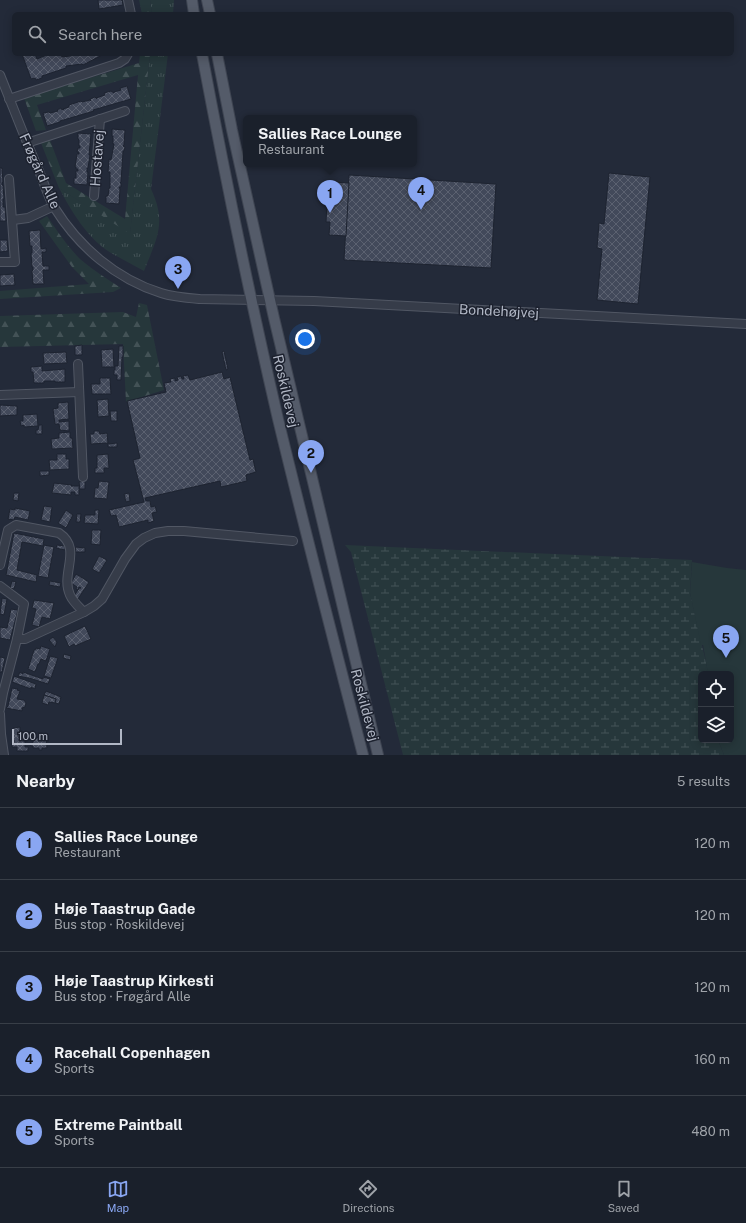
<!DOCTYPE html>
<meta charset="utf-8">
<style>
body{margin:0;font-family:"Public Sans",sans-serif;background:#232833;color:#f1f3f6}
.controls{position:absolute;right:12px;bottom:12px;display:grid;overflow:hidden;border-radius:6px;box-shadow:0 2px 10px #0003}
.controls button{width:36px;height:36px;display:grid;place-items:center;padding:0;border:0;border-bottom:1px solid #383e47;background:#1a202b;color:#f1f3f6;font:20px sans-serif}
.scale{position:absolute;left:12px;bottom:10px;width:110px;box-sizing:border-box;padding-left:4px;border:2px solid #b1b7c5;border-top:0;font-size:11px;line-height:14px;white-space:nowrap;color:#b1b7c5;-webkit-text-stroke:3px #1c212e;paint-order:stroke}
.you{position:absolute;left:305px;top:339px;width:14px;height:14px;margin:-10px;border:3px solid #fff;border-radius:50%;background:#1a73e8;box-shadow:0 0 0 6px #1a73e833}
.badge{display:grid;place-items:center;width:26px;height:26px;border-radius:50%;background:#89a6f2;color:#111;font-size:13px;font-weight:700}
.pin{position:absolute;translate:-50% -33px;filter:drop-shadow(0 1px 2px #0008)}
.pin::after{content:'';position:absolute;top:21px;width:14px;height:12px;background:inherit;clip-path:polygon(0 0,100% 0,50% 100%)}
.popup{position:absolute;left:243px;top:115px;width:174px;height:52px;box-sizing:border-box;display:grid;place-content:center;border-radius:6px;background:#1a202b;filter:drop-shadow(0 1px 3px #0005);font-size:13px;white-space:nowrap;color:#9fa3a9}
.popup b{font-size:15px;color:#f1f3f6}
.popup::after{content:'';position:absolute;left:50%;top:100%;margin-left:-8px;border:8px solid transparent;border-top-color:#1a202b}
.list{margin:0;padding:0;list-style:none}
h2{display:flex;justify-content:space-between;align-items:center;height:52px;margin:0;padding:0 16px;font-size:17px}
h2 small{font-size:13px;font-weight:400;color:#9fa3a9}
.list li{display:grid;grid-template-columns:26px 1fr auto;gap:12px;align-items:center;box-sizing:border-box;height:72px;padding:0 16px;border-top:1px solid #383e47}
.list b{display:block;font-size:15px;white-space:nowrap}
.list p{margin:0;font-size:13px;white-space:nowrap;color:#9fa3a9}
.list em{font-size:13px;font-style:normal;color:#9fa3a9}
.icon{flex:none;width:22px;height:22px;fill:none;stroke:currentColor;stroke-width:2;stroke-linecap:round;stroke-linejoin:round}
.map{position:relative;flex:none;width:746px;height:755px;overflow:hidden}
.search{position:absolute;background:#1a202b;box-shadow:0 2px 10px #0003;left:12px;right:12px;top:12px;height:44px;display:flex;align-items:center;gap:10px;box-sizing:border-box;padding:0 14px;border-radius:6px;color:#9fa3a9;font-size:15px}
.sheet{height:412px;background:#1a202b}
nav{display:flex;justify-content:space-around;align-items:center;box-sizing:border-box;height:56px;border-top:1px solid #383e47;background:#1a202b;font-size:11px;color:#9fa3a9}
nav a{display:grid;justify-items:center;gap:2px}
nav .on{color:#89a6f2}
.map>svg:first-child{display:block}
.grass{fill:url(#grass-tufts)}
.forest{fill:url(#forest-firs)}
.wetland{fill:url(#wetland-marsh)}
.green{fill:#26373b}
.building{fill:url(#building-cross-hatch);stroke:#1d2330}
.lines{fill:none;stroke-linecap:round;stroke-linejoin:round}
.minor-casing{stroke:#515764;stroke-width:10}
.major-casing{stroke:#3f4552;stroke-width:12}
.minor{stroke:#363c49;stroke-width:8}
.major{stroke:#545b69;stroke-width:10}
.labels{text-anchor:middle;stroke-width:3;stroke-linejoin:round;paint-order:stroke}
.street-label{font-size:14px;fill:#b1b7c5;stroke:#1c212e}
</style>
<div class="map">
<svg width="746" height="755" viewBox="0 0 746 755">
<defs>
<pattern id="grass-tufts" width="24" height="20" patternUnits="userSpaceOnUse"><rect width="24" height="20" fill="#26373b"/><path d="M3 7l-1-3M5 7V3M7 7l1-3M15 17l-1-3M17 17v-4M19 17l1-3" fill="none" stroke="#435256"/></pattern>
<pattern id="forest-firs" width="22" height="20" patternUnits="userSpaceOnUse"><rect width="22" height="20" fill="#26373b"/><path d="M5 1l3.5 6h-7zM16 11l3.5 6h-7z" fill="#435256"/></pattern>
<pattern id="wetland-marsh" width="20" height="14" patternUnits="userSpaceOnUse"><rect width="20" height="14" fill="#26373b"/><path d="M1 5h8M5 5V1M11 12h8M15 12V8" fill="none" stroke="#435256"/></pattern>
<pattern id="building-cross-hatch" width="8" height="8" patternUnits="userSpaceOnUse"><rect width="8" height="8" fill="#42495a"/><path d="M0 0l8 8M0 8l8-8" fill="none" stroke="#5b6170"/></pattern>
</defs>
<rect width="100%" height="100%" fill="#232a39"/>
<g class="grass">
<polygon points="150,0 174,0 173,14 152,14"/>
<path d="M 150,54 L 168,54 L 151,189 C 167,223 157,238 144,271 C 133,265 122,259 111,253 C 87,238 72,212 59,188 L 130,233 Z"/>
</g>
<g class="forest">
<polygon points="139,0 150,0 152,14 142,14"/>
<polygon points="140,54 150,54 130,234 59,188 41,143 50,140 66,183 125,219 138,75 37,105 46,130 36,131 24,98 139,63"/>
<path d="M 47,216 C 57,231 67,246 80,259 C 93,270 107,279 121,288 L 113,292 L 0,299 L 0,291 L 89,284 L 72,267 L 39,221 Z"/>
<polygon points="139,303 147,305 164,390 126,402 123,344 0,347 0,316 123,312 136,317"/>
</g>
<polygon class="wetland" points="345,545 692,560 690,593 708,671 708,674 701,674 701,740 718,740 724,755 403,755 351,552"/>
<polygon class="green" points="692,562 727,568 746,570 746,755 724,755 718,740 731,740 731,674 708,674 703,645 701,645 690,593"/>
<g class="building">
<polygon points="98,0 122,0 123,5 99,9"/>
<polygon points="22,54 35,54 37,59 49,54 61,54 62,57 77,55 77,54 104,54 83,65 82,64 66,66 66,68 42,76 42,78 36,80 35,78 31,79"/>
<polygon points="127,86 131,99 93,110 94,111 60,121 60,122 47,126 43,113 49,112 50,113 58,111 57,110 61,108 62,110 64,109 63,109 69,107 69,105 81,101 82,102 90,100 91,101 90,99 95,97 97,99 96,98 105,95 104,93 111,91 114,93 114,92 121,90 120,88"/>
<polygon points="112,129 125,130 124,145 123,146 125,147 124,151 123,151 123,152 121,182 120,183 121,183 121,187 119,187 120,189 119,204 106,203 106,196 108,196 109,188 110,188 110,172 108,172 109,159 111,160 114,144 113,144 113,136 112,136"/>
<polygon points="78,133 91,134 89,155 90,155 88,168 87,168 87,172 88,172 87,185 74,184 74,178 76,178 76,171 78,171 78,169 76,169 76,167 75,167 77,154 79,154 79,152 77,152 78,148 80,148 80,146 79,146 79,140 78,139"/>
<polygon points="0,168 2,168 3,182 2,182 2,185 3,185 4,199 3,199 3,207 5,207 6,221 0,221"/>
<polygon points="609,173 650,177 638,304 597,300 602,249 597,248 599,223 604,224"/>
<polygon points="349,175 496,184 491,268 344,260"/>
<polygon points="332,182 349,183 346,236 329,235 330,222 326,222 327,204 330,205"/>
<polygon points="40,230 41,249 46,248 46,252 42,252 43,266 49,266 49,270 43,270 44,284 33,284 32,271 33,270 33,267 32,267 31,253 32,253 32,246 30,246 29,231"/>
<polygon points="0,240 7,240 8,251 0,252"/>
<polygon points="14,274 15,285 0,286 0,275"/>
<polygon points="82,345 82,355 75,355 75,346"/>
<polygon points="119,346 123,346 123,357 122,357 121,380 117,380 117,375 114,375 114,370 115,370 115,366 118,366"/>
<polygon points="113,349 114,367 102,367 101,350"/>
<polygon points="224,351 228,369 226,370 222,352"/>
<polygon points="66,352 67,363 44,364 43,353"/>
<polygon points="42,366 42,371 65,369 65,382 55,382 55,381 44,381 44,383 34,383 33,372 31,372 31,367"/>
<polygon points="222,372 224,379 230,377 250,460 253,459 256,472 246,475 247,481 221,487 220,481 145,498 146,501 150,501 151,507 155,506 157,512 152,513 154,521 148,523 148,520 119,527 116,515 111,516 109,510 144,502 133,460 140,458 127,401 166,392 164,383 171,382 170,379 175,378 175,381 178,380 177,377 181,376 182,379 184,379 183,376 188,375 190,380"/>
<polygon points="100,378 110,378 111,394 92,394 91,384 100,384"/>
<polygon points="108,399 109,416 98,417 97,400"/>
<polygon points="68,402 69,419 59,420 59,422 69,421 69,431 60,430 59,424 55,424 53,409 58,408 58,403"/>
<polygon points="0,405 17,406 17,415 0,416"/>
<polygon points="110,411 117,411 117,421 111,421"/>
<polygon points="37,414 38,426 24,427 24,425 21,426 20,421 23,421 23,415"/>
<polygon points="39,425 42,425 42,434 36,434 36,430 38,430"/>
<polygon points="94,431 99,431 100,434 107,433 108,443 91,444 90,434 94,434"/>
<polygon points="70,432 70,438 72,438 73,448 52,449 51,439 59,438 59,433"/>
<polygon points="117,443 117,447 108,447 108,444"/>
<polygon points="57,454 66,454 66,459 69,459 69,469 50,470 49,460 57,460"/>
<polygon points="108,454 109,468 104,468 104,473 95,473 95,468 97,468 97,455"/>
<polygon points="40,471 49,471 49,475 40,476"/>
<polygon points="85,481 85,489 80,489 79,482"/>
<polygon points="99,481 109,482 107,499 94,498 95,488 98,488"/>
<polygon points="54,483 72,485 71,486 79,486 79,495 75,495 75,492 71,492 71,495 52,493"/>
<polygon points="14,493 19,493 18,501 13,500"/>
<polygon points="129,493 130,501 126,502 124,494"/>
<polygon points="44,506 52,507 50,522 41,520"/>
<polygon points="15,508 30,511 28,520 15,517 14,520 8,519 10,509 15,510"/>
<polygon points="66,510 73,515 66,528 58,523"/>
<polygon points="95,510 99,510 98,524 84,523 85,515 95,515"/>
<polygon points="77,514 81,514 80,522 76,522"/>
<polygon points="92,530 101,530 100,545 91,544"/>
<polygon points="14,533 44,539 43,546 22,542 17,570 37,575 36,582 6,575"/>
<polygon points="44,545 54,547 48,578 38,576"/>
<polygon points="57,545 65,546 65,550 56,548"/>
<polygon points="76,547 85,548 85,552 75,552"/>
<polygon points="99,556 107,560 99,573 92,569"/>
<polygon points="76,574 89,582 78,599 74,596 79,588 81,588 79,587 78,590 76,589 77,587 71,583"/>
<polygon points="12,581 16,582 14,589 10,588"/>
<polygon points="50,581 61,583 60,587 49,585"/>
<polygon points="2,598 7,599 4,615 0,614"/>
<polygon points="34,600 54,603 50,619 42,617 39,627 32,625 36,609 32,608"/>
<polygon points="11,609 18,610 10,640 0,638 0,627 7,628"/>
<polygon points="85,626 91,639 75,646 74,644 69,647 64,636"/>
<polygon points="53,637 57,642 55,647 49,640"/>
<polygon points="41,646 50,649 46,661 41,659 39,664 38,664 35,672 28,669 34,650 35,650 36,648 40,649"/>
<polygon points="64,654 71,656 70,660 63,658"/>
<polygon points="50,656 58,658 51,678 44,676"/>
<polygon points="0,657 5,658 2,672 0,672"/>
<polygon points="20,672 23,674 23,672 43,679 43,677 50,679 48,684 29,678 28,678 18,676"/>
<polygon points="14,676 36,684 35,689 31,687 31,689 12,682"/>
<polygon points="12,688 18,689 17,690 20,691 17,699 24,700 26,703 25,707 22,708 22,711 6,708 8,706"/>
<polygon points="46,691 61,697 59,704 55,703 56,699 44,695"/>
<polygon points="44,695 56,699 55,703 49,702 48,705 42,703"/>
<polygon points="20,727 20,736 23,736 23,741 25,741 25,747 28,747 28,751 17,751 17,747 12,747 12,743 14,743 14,740 13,740 13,728"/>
<polygon points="33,738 46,738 47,748 42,748 42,750 39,750 39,748 33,748 33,746 31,746 31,744 33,744"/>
</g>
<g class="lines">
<g class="minor-casing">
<g id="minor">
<polyline points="128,0 131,14"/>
<path d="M 0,75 C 13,107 25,139 39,171 C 44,183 48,196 54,207 C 79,247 116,279 161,293 C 173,297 187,298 200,299 L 314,301 L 746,324"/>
<polyline points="9,99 119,63 125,59 128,54"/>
<polyline points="27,143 125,111"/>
<polyline points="94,196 100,119"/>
<polyline points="13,220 28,218 54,206"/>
<polyline points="0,262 15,262 9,179"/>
<polyline points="78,364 83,477"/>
<polyline points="0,395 79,392"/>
<path d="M 0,565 L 8,530 L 16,525 L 59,533 C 83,549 60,573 70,595 C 73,602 79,607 84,612"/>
<polyline points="0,586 24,604 17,639 3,693 0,709"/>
<polyline points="17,639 25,639 84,612 94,606 102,599 125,559 136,544 144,538 155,533 168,531 184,531 293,541"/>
<polyline points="0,714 1,734 4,755"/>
</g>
</g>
<g class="major-casing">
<g id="major">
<polyline points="192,0 194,14"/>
<polyline points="207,0 210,14"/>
<path d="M 202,54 C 225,176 250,298 278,419 C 305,531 334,643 363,755"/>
<polyline points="217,54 232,130 274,318 378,755"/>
</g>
</g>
<use href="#minor" class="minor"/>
<use href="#major" class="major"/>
</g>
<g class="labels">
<g class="street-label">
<text transform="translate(97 158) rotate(-86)" y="5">Hostavej</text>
<text transform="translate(40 171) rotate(66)" y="5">Frøgård Alle</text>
<text transform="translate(499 311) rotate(3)" y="5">Bondehøjvej</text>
<text transform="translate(286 391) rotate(77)" y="5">Roskildevej</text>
<text transform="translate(365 705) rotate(75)" y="5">Roskildevej</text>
</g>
</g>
</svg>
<div class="controls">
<button><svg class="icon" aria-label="locate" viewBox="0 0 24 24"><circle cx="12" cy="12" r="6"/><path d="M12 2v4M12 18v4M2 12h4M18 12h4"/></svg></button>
<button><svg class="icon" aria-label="layers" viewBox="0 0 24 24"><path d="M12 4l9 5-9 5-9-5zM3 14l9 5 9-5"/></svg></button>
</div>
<div class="scale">100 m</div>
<div class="you"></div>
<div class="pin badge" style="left:330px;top:213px">1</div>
<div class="popup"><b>Sallies Race Lounge</b>Restaurant</div>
<div class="pin badge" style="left:311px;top:473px">2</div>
<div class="pin badge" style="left:178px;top:289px">3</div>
<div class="pin badge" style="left:421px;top:210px">4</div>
<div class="pin badge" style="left:726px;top:658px">5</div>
<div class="search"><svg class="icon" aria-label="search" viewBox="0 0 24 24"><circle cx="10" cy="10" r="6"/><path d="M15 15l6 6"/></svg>Search here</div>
</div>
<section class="sheet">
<h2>Nearby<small>5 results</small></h2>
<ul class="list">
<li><span class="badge">1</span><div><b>Sallies Race Lounge</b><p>Restaurant</p></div><em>120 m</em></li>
<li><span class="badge">2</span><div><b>Høje Taastrup Gade</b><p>Bus stop · Roskildevej</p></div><em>120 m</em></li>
<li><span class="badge">3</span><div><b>Høje Taastrup Kirkesti</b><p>Bus stop · Frøgård Alle</p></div><em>120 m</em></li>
<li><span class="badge">4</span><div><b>Racehall Copenhagen</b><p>Sports</p></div><em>160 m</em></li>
<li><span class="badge">5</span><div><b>Extreme Paintball</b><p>Sports</p></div><em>480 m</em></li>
</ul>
</section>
<nav>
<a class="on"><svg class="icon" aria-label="map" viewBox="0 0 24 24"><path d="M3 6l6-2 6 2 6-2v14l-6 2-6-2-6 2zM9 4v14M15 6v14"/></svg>Map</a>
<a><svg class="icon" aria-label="directions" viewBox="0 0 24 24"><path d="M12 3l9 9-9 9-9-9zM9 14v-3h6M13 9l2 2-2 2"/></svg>Directions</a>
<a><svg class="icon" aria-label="saved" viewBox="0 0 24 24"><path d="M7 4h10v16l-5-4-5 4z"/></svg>Saved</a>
</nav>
